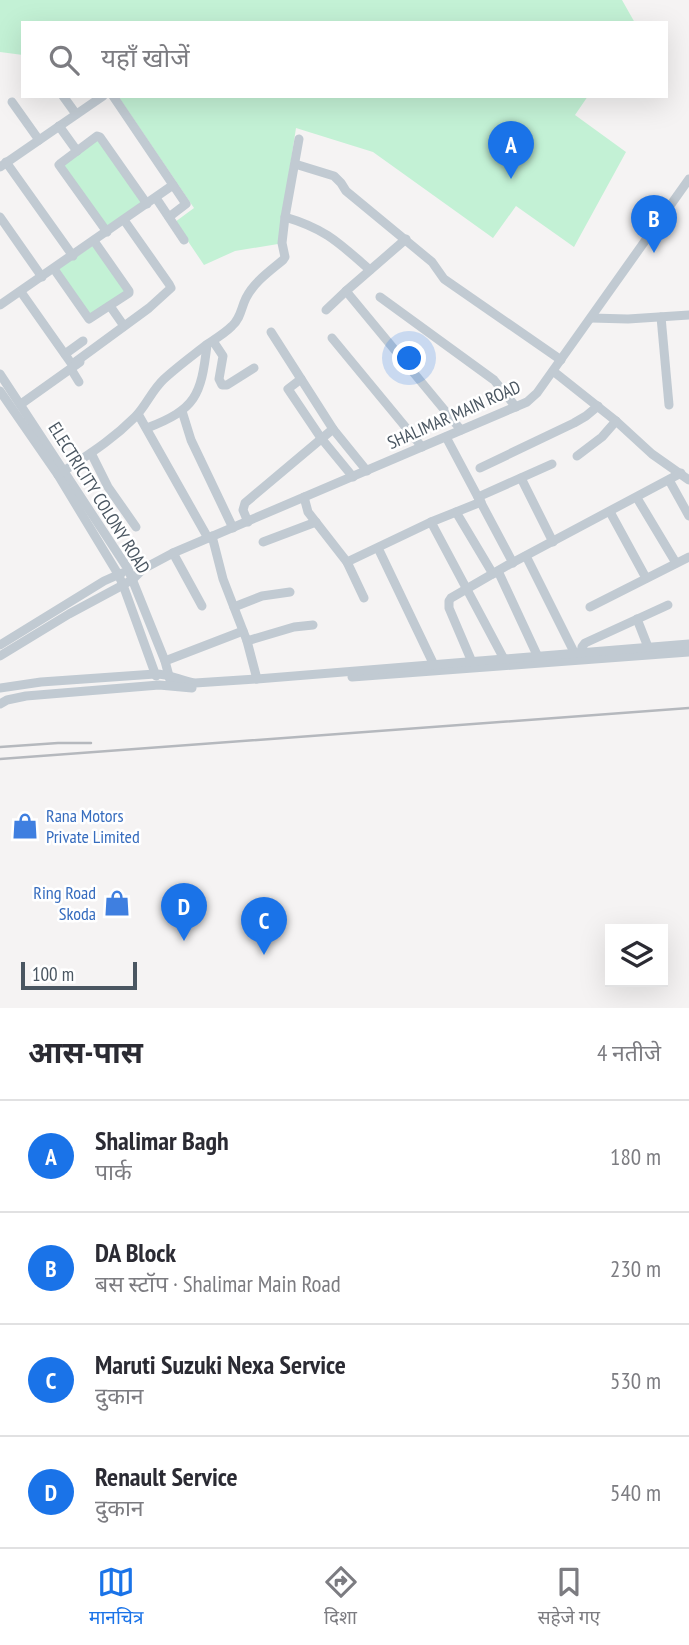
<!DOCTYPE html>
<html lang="hi">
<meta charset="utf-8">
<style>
body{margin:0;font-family:"PT Sans Narrow","Noto Sans Devanagari",sans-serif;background:#f7f7f7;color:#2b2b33}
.controls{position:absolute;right:21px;bottom:21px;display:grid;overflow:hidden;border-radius:0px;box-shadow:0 7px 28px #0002}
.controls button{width:63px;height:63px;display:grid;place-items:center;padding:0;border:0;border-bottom:2px solid #e1e1e2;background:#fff;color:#2b2b33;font:35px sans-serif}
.scale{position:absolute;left:21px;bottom:18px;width:116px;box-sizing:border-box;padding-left:7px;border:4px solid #4a5661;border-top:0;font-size:19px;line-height:24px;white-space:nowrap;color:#4a5661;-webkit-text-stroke:5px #fff;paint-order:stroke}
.you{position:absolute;left:410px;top:359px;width:24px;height:24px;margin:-18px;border:5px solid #fff;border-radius:50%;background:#1a73e8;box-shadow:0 0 0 10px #1a73e833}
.badge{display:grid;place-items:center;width:46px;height:46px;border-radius:50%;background:#1a73e8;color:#fff;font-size:23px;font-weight:700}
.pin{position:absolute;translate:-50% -58px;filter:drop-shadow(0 2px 4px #0008)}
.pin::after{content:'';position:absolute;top:37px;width:24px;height:21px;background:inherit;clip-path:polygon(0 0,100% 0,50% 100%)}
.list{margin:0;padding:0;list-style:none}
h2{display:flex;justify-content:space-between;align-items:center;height:91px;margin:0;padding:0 28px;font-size:30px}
h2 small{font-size:23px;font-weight:400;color:#7c7c81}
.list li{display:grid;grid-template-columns:46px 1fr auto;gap:21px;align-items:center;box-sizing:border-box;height:112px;padding:0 28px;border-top:2px solid #e1e1e2}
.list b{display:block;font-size:26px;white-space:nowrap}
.list p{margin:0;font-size:23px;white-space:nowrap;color:#7c7c81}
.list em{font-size:23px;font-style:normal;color:#7c7c81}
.icon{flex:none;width:38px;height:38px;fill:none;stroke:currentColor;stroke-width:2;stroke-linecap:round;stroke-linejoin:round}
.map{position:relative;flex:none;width:689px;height:1008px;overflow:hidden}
.search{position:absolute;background:#fff;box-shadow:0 7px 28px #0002;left:21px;right:21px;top:21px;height:77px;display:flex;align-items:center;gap:18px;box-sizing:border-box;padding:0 24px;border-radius:0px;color:#7c7c81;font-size:26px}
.sheet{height:539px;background:#fff}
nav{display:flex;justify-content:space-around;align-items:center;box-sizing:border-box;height:98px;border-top:2px solid #e1e1e2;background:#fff;font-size:19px;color:#7c7c81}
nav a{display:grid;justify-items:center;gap:4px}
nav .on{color:#1a73e8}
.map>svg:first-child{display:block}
.green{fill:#c3f1d5}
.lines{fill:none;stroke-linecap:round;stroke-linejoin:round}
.minor{stroke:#c1cad2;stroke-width:9}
.rail{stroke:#b5b8bd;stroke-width:2.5}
.labels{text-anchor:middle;stroke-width:5;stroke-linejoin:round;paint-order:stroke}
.street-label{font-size:18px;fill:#4a5661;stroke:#fff}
.shop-label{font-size:18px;fill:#366cbe;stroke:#fff;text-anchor:start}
</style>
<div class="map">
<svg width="689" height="1008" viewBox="0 0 689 1008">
<rect width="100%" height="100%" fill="#f5f3f3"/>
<g class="green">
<polygon points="0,0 622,0 635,23 23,23 23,55 0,52"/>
<polygon points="118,96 588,96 575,115 626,152 574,247 516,206 493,238 373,152 296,128 278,244 235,251 204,265 175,222 194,208"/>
<polygon points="98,138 144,203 107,229 62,165"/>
<polygon points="94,245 127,292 91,317 58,269"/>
</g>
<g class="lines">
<g class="minor">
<polyline points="63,96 76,114"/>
<polyline points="113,96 186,204 169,217"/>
<polyline points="12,102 39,140"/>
<polyline points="59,126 77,151"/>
<polyline points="6,162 73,256"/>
<polyline points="295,164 334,176 341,183 346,191 432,262 444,279 561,360"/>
<polyline points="0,167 103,96"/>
<polyline points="156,198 184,240"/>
<polyline points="0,217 42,277"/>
<path d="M 285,217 C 326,229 339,243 370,270"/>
<polyline points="107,232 59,165 61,163 97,136 100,137 147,204"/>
<polyline points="406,239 346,291 461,430"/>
<polyline points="54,269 89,319 129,293 129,291 94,241"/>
<polyline points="21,292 71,363 74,363 149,308 171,288 169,284 124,220"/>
<polyline points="380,297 494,380 516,407"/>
<polyline points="0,305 173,185"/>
<polyline points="110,306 124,326"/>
<polyline points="326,310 346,291"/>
<polyline points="661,317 669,405"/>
<polyline points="591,318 628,319 689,315"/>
<polyline points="271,332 333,429 367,471"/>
<polyline points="332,338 422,447"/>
<polyline points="213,341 223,356 219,379 222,385 227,385 254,368"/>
<polyline points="65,354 83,341"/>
<polyline points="71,369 79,382"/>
<polyline points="553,371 616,421 652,454 689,480"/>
<polyline points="0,374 128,569 165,661 170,680"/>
<polyline points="301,379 288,389 321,438 353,477"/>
<polyline points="0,391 58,475 118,574 123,585 156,676"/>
<polyline points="21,404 80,362"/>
<polyline points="182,411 191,440 233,528"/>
<polyline points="138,414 208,538"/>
<path d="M 147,428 C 196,409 201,396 207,345"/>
<polyline points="446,437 513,563"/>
<polyline points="91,453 108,487 136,527"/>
<polyline points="577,456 602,437 616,421"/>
<polyline points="480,468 574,423 586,416 598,406"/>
<path d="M 58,475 C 86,456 110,442 135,417 C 146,406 152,390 164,379 C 177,367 192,356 206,345 C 215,339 224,334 232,326 C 241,318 241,308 246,298 C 254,282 270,271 283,260 L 285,257 L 282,243 L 285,217 L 299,139"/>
<polyline points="521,478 553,542"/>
<polyline points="669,480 689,516"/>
<polyline points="304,497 308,512 347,562 364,598"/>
<polyline points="478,497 552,464"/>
<polyline points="637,498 676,563"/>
<polyline points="456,512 493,574"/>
<polyline points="610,512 646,578"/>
<polyline points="248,522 243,510 245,503 333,429"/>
<polyline points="431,522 504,659"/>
<polyline points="212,536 223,579 247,641 294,627 313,625"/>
<polyline points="263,542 316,522"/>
<polyline points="378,548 434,665"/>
<polyline points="173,553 202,606"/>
<polyline points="526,556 575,654"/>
<polyline points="347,562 431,522 481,502"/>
<polyline points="498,571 538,657"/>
<polyline points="234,607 262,596 290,592"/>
<polyline points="590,607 689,557"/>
<polyline points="637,619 648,647"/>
<polyline points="247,641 257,679"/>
<polyline points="0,645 104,581 122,573"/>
<polyline points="581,653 582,647 585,643 668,605"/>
<polyline points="0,656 69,614 123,585 133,579 143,569 173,553 527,402 537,393 689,179"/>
<polyline points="165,661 243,631"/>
<polyline points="472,662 449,608 449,601 451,598 508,565 681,473"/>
<polyline points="352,677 689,652"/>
<path d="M 0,688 L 41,682 L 155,674 C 171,674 180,681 195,683 L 257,679 L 689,644"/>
<polyline points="0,704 7,700 26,696 159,685 192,688"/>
</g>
<g class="rail">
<polyline points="0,747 58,743 91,743"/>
<polyline points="0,759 689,708"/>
</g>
</g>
<defs>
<g id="shop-bare" transform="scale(2.1)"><path d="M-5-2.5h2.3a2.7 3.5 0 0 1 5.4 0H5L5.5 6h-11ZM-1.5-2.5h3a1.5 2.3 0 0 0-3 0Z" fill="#3f7fe0" stroke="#fff" stroke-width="2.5" paint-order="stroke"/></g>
</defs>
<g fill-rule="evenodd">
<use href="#shop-bare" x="25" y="826"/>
<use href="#shop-bare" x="117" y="903"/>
</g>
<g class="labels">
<g class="street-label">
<text transform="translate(454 415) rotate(-24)" y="6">SHALIMAR MAIN ROAD</text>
<text transform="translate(99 498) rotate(58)" y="6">ELECTRICITY COLONY ROAD</text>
</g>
<g class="shop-label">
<text x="46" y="822">Rana Motors<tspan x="46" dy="21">Private Limited</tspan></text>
<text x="96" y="899" text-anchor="end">Ring Road<tspan x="96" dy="21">Skoda</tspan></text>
</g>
</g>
</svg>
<div class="controls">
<button><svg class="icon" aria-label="layers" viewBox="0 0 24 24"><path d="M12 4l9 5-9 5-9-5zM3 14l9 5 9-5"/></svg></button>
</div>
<div class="scale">100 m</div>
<div class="you"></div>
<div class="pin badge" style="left:511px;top:179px">A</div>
<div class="pin badge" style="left:654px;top:253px">B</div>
<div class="pin badge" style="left:264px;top:955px">C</div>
<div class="pin badge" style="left:184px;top:941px">D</div>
<div class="search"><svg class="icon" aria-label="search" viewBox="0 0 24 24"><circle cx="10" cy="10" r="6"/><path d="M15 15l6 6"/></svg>यहाँ खोजें</div>
</div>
<section class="sheet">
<h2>आस-पास<small>4 नतीजे</small></h2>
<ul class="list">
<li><span class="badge">A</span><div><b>Shalimar Bagh</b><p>पार्क</p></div><em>180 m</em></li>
<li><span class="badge">B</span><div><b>DA Block</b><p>बस स्टॉप · Shalimar Main Road</p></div><em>230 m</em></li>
<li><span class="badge">C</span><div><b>Maruti Suzuki Nexa Service</b><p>दुकान</p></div><em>530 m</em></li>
<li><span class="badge">D</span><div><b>Renault Service</b><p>दुकान</p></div><em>540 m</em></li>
</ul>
</section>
<nav>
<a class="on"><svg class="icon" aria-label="map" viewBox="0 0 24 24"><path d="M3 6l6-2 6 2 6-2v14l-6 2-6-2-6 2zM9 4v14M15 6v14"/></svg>मानचित्र</a>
<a><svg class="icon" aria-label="directions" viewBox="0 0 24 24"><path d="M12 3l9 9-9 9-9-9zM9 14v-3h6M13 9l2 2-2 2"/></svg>दिशा</a>
<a><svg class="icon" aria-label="saved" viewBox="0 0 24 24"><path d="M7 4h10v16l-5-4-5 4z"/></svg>सहेजे गए</a>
</nav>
